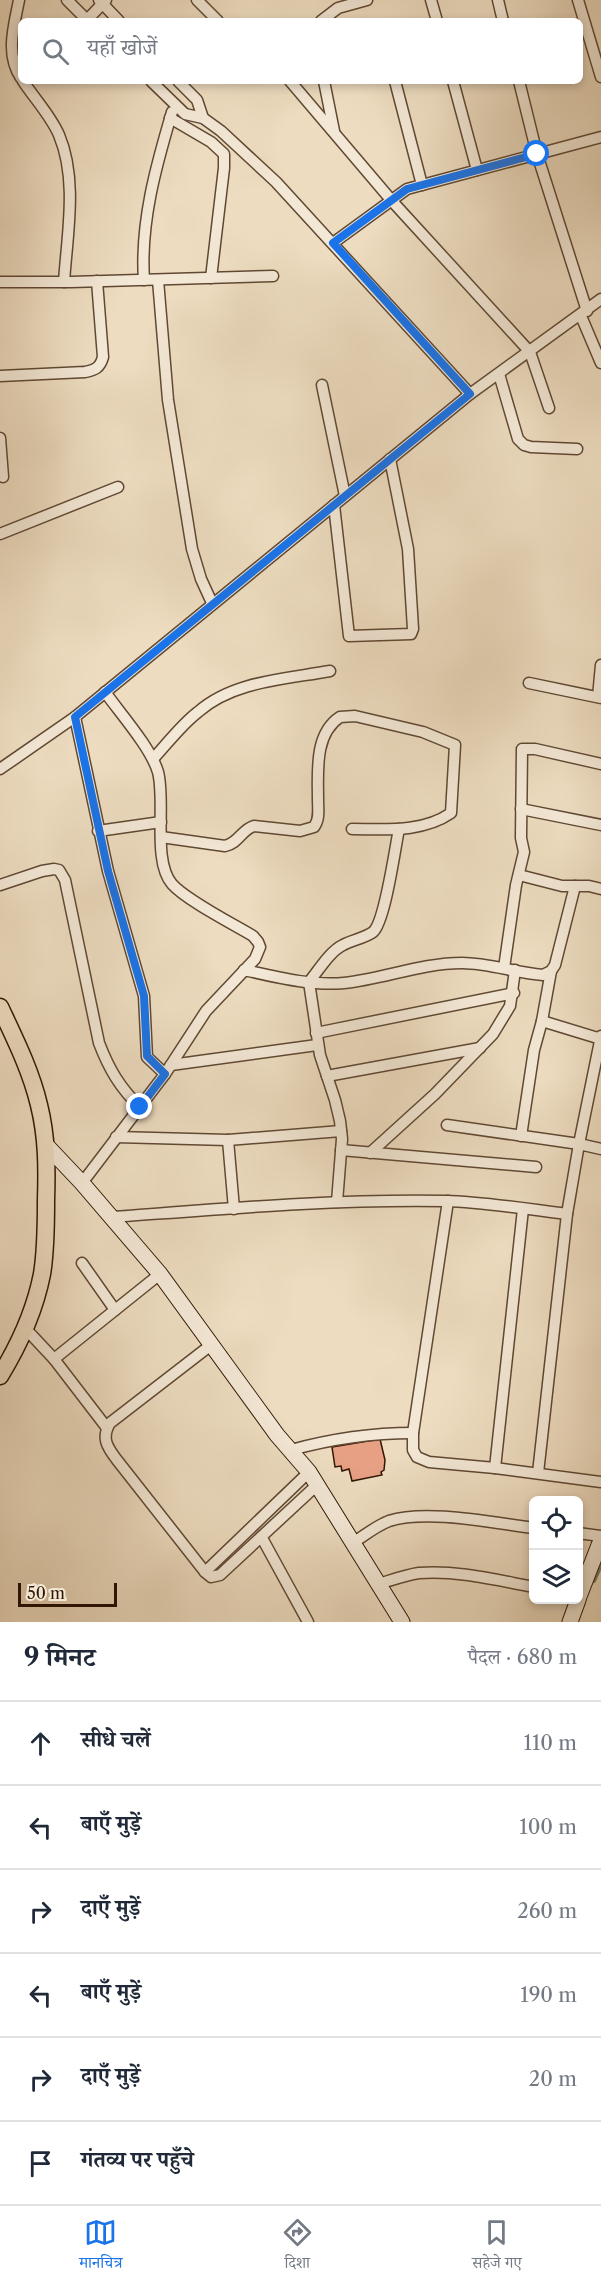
<!DOCTYPE html>
<html lang="hi">
<meta charset="utf-8">
<style>
body{margin:0;font-family:"Libre Caslon Text","Noto Serif Devanagari",serif;background:#f2f2f3;color:#1f2937}
.controls{position:absolute;right:18px;bottom:18px;display:grid;overflow:hidden;border-radius:9px;box-shadow:0 3px 9px #0003}
.controls button{width:54px;height:54px;display:grid;place-items:center;padding:0;border:0;border-bottom:2px solid #e0e1e3;background:#fff;color:#1f2937;font:30px sans-serif}
.scale{position:absolute;left:18px;bottom:15px;width:99px;box-sizing:border-box;padding-left:6px;border:3px solid #311604;border-top:0;font-size:16px;line-height:21px;white-space:nowrap;color:#311604;-webkit-text-stroke:4px #f3e8d6;paint-order:stroke}
.stop{position:absolute;width:18px;height:18px;margin:-14px;border:4px solid #1a73e8;border-radius:50%;background:#fff}
.stop.end{background:#1a73e8;border-color:#fff;box-shadow:0 2px 6px #0008}
.list{margin:0;padding:0;list-style:none}
h2{display:flex;justify-content:space-between;align-items:center;height:78px;margin:0;padding:0 24px;font-size:26px}
h2 small{font-size:20px;font-weight:400;color:#747a83}
.list li{display:grid;grid-template-columns:39px 1fr auto;gap:18px;align-items:center;box-sizing:border-box;height:84px;padding:0 24px;border-top:2px solid #e0e1e3}
.list b{display:block;font-size:22px;white-space:nowrap}
.list em{font-size:20px;font-style:normal;color:#747a83}
.icon{flex:none;width:33px;height:33px;fill:none;stroke:currentColor;stroke-width:2;stroke-linecap:round;stroke-linejoin:round}
.map{position:relative;flex:none;width:601px;height:1622px;overflow:hidden}
.search{position:absolute;background:#fff;box-shadow:0 3px 9px #0003;left:18px;right:18px;top:18px;height:66px;display:flex;align-items:center;gap:15px;box-sizing:border-box;padding:0 21px;border-radius:9px;color:#747a83;font-size:22px}
.sheet{height:582px;background:#fff}
nav{display:flex;justify-content:space-around;align-items:center;box-sizing:border-box;height:84px;border-top:2px solid #e0e1e3;background:#fff;font-size:16px;color:#747a83}
nav a{display:grid;justify-items:center;gap:3px}
nav .on{color:#1a73e8}
.map>svg:first-child{display:block}
.lines{fill:none;stroke-linecap:round;stroke-linejoin:round}
.stream{stroke:#6f7a6b;stroke-width:4}
.building{fill:#e7a084;stroke:#311604;stroke-width:1.5}
.minor-casing{stroke:#604833;stroke-width:13}
.secondary-casing{stroke:#311604;stroke-width:17}
.primary-casing{stroke:#311604;stroke-width:19}
.minor{stroke:#f3e8d6;stroke-width:10}
.secondary{stroke:#f3e8d6;stroke-width:15}
.primary{stroke:#eddcc0;stroke-width:16}
.route{stroke:#1a73e8;stroke-width:8}
</style>
<div class="map">
<svg width="601" height="1622" viewBox="0 0 601 1622">
<rect width="100%" height="100%" fill="#eddcc0"/>
<filter id="stains"><feTurbulence type="fractalNoise" baseFrequency=".00333" numOctaves="4"/><feColorMatrix values="0 0 0 0 .2 0 0 0 0 .09 0 0 0 0 .02 0 0 0 .5 -.17"/></filter>
<radialGradient id="worn" r=".72"><stop offset=".6" stop-color="#630" stop-opacity="0"/><stop offset="1" stop-color="#630" stop-opacity=".3"/></radialGradient>
<g class="lines">
<polyline class="stream" points="594,1581 601,1565"/>
</g>
<polygon class="building" points="380,1439 385,1460 384,1470 381,1472 382,1475 352,1481 349,1469 342,1471 341,1466 335,1467 332,1447"/>
<g class="lines">
<g class="minor-casing">
<g id="minor">
<path d="M 19,0 C 14,26 5,54 21,78"/>
<polyline points="67,0 88,21"/>
<polyline points="99,0 119,21"/>
<polyline points="197,0 218,21"/>
<polyline points="431,0 437,21"/>
<polyline points="498,0 503,21"/>
<polyline points="578,0 601,77"/>
<polyline points="87,20 106,0"/>
<polyline points="321,21 338,8 367,0"/>
<path d="M 23,81 C 34,98 51,116 59,135 C 78,180 67,235 64,282"/>
<polyline points="151,81 185,114 203,118 221,131 276,182 470,394"/>
<polyline points="178,81 197,100 203,118"/>
<polyline points="290,81 392,201 530,352 549,408"/>
<polyline points="324,81 334,131"/>
<polyline points="395,81 422,185"/>
<polyline points="453,81 477,170"/>
<polyline points="519,81 537,154 587,311"/>
<polyline points="170,118 211,142 224,154 224,168 211,278"/>
<polyline points="333,243 407,189 601,137"/>
<path d="M 144,280 C 140,223 156,166 172,112"/>
<polyline points="158,280 168,400 192,549 201,579 212,603"/>
<polyline points="0,282 71,282 273,276"/>
<polyline points="581,316 601,363"/>
<polyline points="499,374 518,439 524,445 531,447 577,449"/>
<path d="M 0,376 L 85,372 C 95,370 100,368 103,357 L 97,281"/>
<polyline points="322,385 345,496"/>
<polyline points="0,438 3,477"/>
<polyline points="334,505 349,636 411,634 413,629 408,549 390,459"/>
<polyline points="0,534 118,487"/>
<polyline points="529,683 601,698"/>
<polyline points="598,697 601,665"/>
<polyline points="75,717 108,871 144,996 147,1057 165,1074"/>
<path d="M 153,759 C 167,744 181,725 198,712 C 233,681 286,679 330,671"/>
<polyline points="0,769 75,717 470,394 601,299"/>
<polyline points="521,809 601,825"/>
<polyline points="98,831 161,822"/>
<path d="M 161,837 L 225,846 C 239,843 241,830 254,826 L 300,831 L 314,827 C 320,819 318,809 318,800 C 318,772 314,734 340,717 L 355,716 L 423,732 L 455,745 L 451,813 C 422,833 385,829 352,829"/>
<polyline points="519,875 562,886 589,886 601,889"/>
<path d="M 0,885 L 42,871 L 54,869 L 59,870 L 65,880 L 99,1043 C 109,1069 120,1088 140,1107"/>
<polyline points="504,968 516,885 524,852 521,838 522,749 535,749 601,764"/>
<path d="M 244,970 C 276,977 311,986 344,983 C 384,979 421,963 462,963 C 489,963 516,973 543,975 L 551,971 L 555,965 L 575,886"/>
<polyline points="542,1021 601,1039"/>
<polyline points="316,1033 514,993"/>
<polyline points="171,1065 317,1045"/>
<polyline points="327,1076 480,1048"/>
<polyline points="447,1125 579,1144 601,1036"/>
<polyline points="521,1136 534,1050 542,1021 551,971"/>
<polyline points="116,1137 228,1140 341,1131"/>
<polyline points="228,1140 234,1209"/>
<polyline points="341,1150 536,1167"/>
<polyline points="370,1153 435,1094 493,1034 510,1006 515,970"/>
<path d="M 82,1183 L 165,1074 L 206,1011 L 255,959 L 260,947 L 258,942 L 253,936 C 233,924 186,900 172,884 C 152,861 166,802 158,772 C 151,748 120,713 105,692"/>
<polyline points="448,1201 413,1433 413,1450 417,1457 429,1462 495,1468 601,1482"/>
<path d="M 337,1202 L 342,1139 L 340,1121 L 335,1100 L 320,1055 L 309,982 C 319,970 329,952 343,945 C 352,940 365,938 373,932 C 385,922 395,848 399,829"/>
<path d="M 112,1217 C 222,1209 333,1199 445,1201 C 485,1202 527,1209 567,1214 L 579,1144 L 601,1149"/>
<polyline points="82,1263 115,1310"/>
<polyline points="25,1328 54,1359 107,1428"/>
<path d="M 211,1345 L 110,1423 C 101,1438 107,1447 117,1460 L 205,1572 L 309,1472"/>
<polyline points="54,1359 160,1274"/>
<path d="M 291,1450 C 331,1439 370,1433 413,1433"/>
<polyline points="495,1468 523,1209"/>
<polyline points="538,1473 567,1214"/>
<polyline points="578,1533 601,1536"/>
<polyline points="262,1538 308,1622"/>
<path d="M 353,1543 C 365,1535 376,1526 389,1521 C 427,1509 493,1523 534,1528"/>
<polyline points="205,1572 211,1577 220,1575 317,1485"/>
<path d="M 379,1584 C 392,1580 405,1575 419,1573 C 457,1570 496,1580 534,1587"/>
</g>
</g>
<g class="secondary-casing">
<g id="secondary">
<polyline points="47,1146 82,1183 160,1274 277,1435 309,1472 402,1622"/>
<polyline points="578,1599 601,1540"/>
<polyline points="570,1622 578,1600"/>
</g>
</g>
<g class="primary-casing">
<path id="primary" d="M 0,1007 C 15,1039 31,1071 39,1105 C 47,1137 47,1168 46,1201 C 46,1225 46,1250 42,1274 C 35,1310 19,1345 0,1376"/>
</g>
<use href="#minor" class="minor"/>
<use href="#secondary" class="secondary"/>
<use href="#primary" class="primary"/>
</g>
<g class="lines">
<polyline class="route" points="140,1107 165,1074 147,1056 144,996 108,871 75,717 470,394 333,243 407,189 537,154"/>
</g>
<rect width="100%" height="100%" filter="url(#stains)"/>
<rect width="100%" height="100%" fill="url(#worn)"/>
</svg>
<div class="controls">
<button><svg class="icon" aria-label="locate" viewBox="0 0 24 24"><circle cx="12" cy="12" r="6"/><path d="M12 2v4M12 18v4M2 12h4M18 12h4"/></svg></button>
<button><svg class="icon" aria-label="layers" viewBox="0 0 24 24"><path d="M12 4l9 5-9 5-9-5zM3 14l9 5 9-5"/></svg></button>
</div>
<div class="scale">50 m</div>
<div class="stop" style="left:537px;top:154px"></div>
<div class="stop end" style="left:140px;top:1107px"></div>
<div class="search"><svg class="icon" aria-label="search" viewBox="0 0 24 24"><circle cx="10" cy="10" r="6"/><path d="M15 15l6 6"/></svg>यहाँ खोजें</div>
</div>
<section class="sheet">
<h2>9 मिनट<small>पैदल · 680 m</small></h2>
<ul class="list">
<li><svg class="icon" aria-label="ahead" viewBox="0 0 24 24"><path d="M12 20V5M6 11l6-6 6 6"/></svg><div><b>सीधे चलें</b></div><em>110 m</em></li>
<li><svg class="icon" aria-label="left" viewBox="0 0 24 24"><path d="M17 20v-9H6M10 6l-5 5 5 5"/></svg><div><b>बाएँ मुड़ें</b></div><em>100 m</em></li>
<li><svg class="icon" aria-label="right" viewBox="0 0 24 24"><path d="M7 20v-9h11M14 6l5 5-5 5"/></svg><div><b>दाएँ मुड़ें</b></div><em>260 m</em></li>
<li><svg class="icon" aria-label="left" viewBox="0 0 24 24"><path d="M17 20v-9H6M10 6l-5 5 5 5"/></svg><div><b>बाएँ मुड़ें</b></div><em>190 m</em></li>
<li><svg class="icon" aria-label="right" viewBox="0 0 24 24"><path d="M7 20v-9h11M14 6l5 5-5 5"/></svg><div><b>दाएँ मुड़ें</b></div><em>20 m</em></li>
<li><svg class="icon" aria-label="arrive" viewBox="0 0 24 24"><path d="M6 21V4h12l-3 4 3 4H6"/></svg><div><b>गंतव्य पर पहुँचे</b></div></li>
</ul>
</section>
<nav>
<a class="on"><svg class="icon" aria-label="map" viewBox="0 0 24 24"><path d="M3 6l6-2 6 2 6-2v14l-6 2-6-2-6 2zM9 4v14M15 6v14"/></svg>मानचित्र</a>
<a><svg class="icon" aria-label="directions" viewBox="0 0 24 24"><path d="M12 3l9 9-9 9-9-9zM9 14v-3h6M13 9l2 2-2 2"/></svg>दिशा</a>
<a><svg class="icon" aria-label="saved" viewBox="0 0 24 24"><path d="M7 4h10v16l-5-4-5 4z"/></svg>सहेजे गए</a>
</nav>
